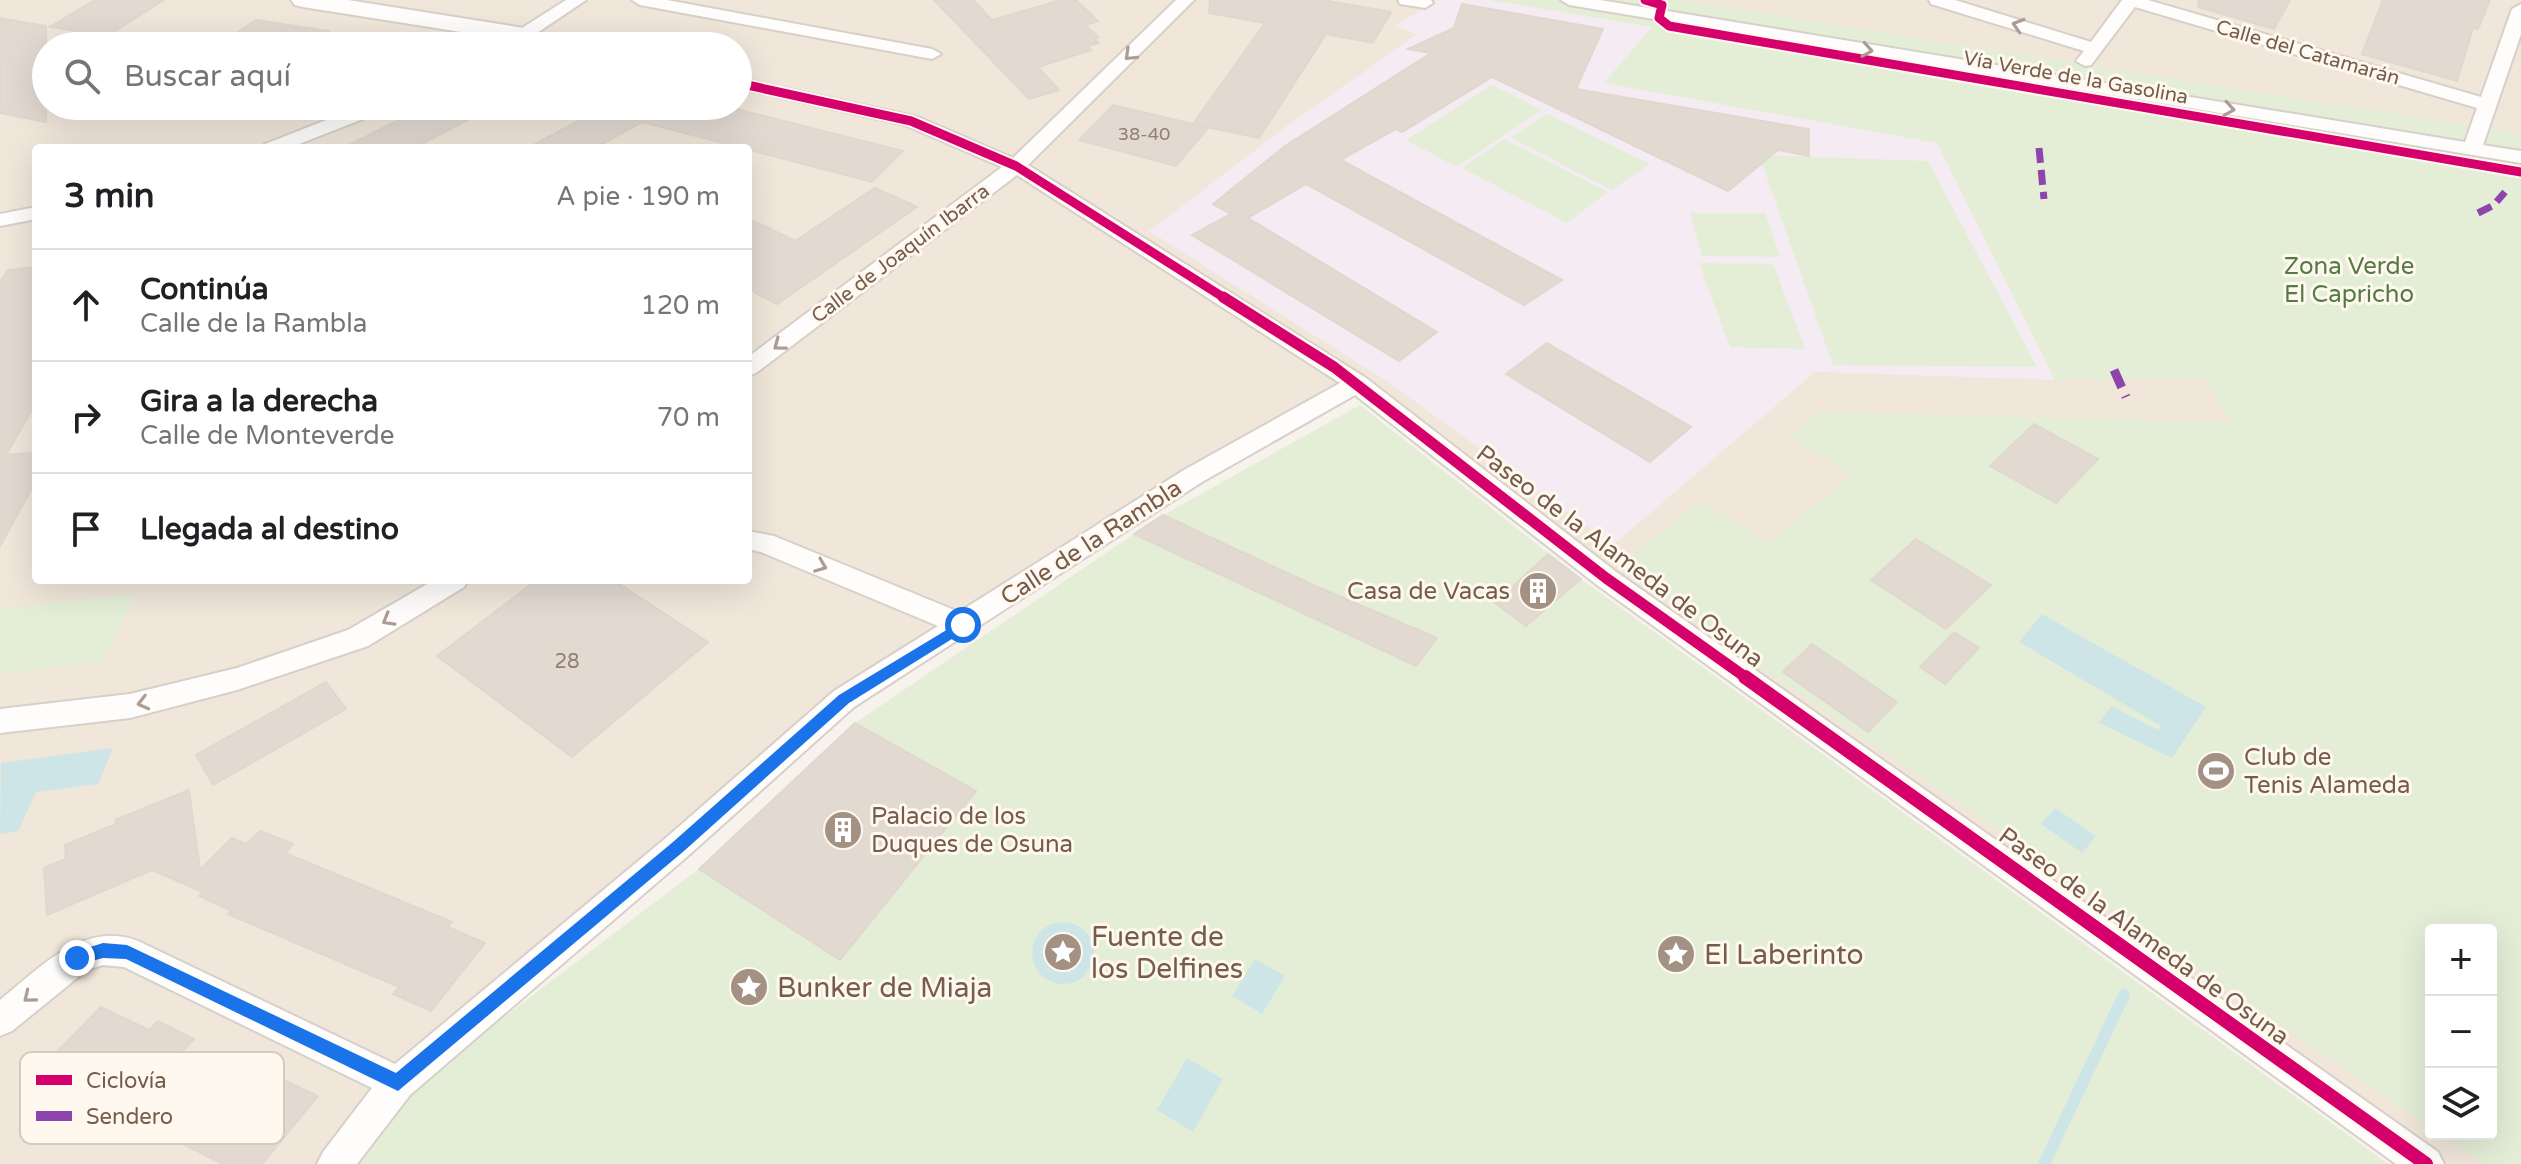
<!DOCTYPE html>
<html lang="es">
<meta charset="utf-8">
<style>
body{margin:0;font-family:"Varela Round",sans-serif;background:#f2f2f2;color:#202124}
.controls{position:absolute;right:24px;bottom:24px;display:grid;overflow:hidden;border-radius:8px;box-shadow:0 8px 32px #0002}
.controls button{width:72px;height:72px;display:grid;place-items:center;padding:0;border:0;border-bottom:2px solid #e0e0e0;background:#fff;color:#202124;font:40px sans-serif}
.stop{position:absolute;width:24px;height:24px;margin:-18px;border:6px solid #1a73e8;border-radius:50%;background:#fff}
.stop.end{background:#1a73e8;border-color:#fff;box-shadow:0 2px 8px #0008}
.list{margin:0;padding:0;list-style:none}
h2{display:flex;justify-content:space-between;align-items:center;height:104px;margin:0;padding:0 32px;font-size:34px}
h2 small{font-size:26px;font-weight:400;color:#757577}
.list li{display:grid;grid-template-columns:52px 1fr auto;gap:24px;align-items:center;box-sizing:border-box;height:112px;padding:0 32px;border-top:2px solid #e0e0e0}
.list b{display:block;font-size:30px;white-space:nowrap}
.list p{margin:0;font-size:26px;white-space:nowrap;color:#757577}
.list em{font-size:26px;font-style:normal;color:#757577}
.icon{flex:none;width:44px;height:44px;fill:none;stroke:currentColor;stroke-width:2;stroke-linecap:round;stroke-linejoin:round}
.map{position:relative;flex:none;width:2521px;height:1164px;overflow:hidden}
.search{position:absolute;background:#fff;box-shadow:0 8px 32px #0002;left:32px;top:32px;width:720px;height:88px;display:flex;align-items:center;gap:20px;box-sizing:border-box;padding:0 28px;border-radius:44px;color:#757577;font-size:30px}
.panel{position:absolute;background:#fff;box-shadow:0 8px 32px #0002;left:32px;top:144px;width:720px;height:440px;border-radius:8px}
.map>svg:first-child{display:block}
.residential{fill:#f0e6da;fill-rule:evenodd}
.education{fill:#f4ebf3}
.green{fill:#e4eed7}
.water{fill:#cee5e7}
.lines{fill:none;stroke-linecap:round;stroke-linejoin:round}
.stream{stroke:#cee5e7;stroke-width:12}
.building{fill:#e2d9d1;stroke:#e0d7ce;stroke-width:2}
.street-casing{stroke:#d7d0ca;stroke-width:4}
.secondary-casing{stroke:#d7d0c8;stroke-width:4}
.street{fill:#fefdfc;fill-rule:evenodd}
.secondary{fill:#fefdfc;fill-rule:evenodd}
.quiet-far1{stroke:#8e44ad;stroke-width:7;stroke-dasharray:15 7;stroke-linecap:butt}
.quiet{stroke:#8e44ad;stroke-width:9;stroke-dasharray:19 9;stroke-linecap:butt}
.cycleway-far2-casing{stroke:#fff8ef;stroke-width:13}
.cycleway-far1-casing{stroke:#fff8ef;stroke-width:16}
.cycleway-casing{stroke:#fff8ef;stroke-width:19}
.cycleway-far2{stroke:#d6006c;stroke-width:9}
.cycleway-far1{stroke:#d6006c;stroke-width:11}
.cycleway{stroke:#d6006c;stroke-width:14}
.oneway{stroke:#ac9c92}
.route{fill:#1a73e8}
.labels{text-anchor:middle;stroke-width:6;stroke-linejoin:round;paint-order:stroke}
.far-number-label{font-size:18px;fill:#937e70}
.far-street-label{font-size:20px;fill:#765c4c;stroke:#fff8ef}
.number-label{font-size:20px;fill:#937e70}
.park-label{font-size:24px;fill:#547b44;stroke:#fff8ef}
.street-label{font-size:24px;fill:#765c4c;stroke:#fff8ef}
.poi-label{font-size:24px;fill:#765c4c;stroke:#fff8ef;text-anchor:start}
.near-poi-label{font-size:28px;fill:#765c4c;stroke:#fff8ef;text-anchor:start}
.key{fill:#fff8ef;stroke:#d6c9be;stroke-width:2}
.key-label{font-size:22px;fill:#765c4c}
</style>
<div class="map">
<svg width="2521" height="1164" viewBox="0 0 2521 1164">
<rect width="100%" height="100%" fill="#f7f3ec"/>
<g class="residential">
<path d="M 0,0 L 1676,0 L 1605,83 L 1937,143 L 2055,380 L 2204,379 L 2439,489 L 2521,1164 L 2426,1164 L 1358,383 L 844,699 L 335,1164 L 0,1164 ZM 46,46 L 738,46 L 738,106 L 46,106 ZM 36,148 L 748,148 L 748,580 L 36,580 ZM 2431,930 L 2491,930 L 2491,1134 L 2431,1134 Z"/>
<polygon points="1679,0 2521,0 2521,134"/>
</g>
<polygon class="education" points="1437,0 1490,0 1653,27 1605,83 1937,143 2055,380 1815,372 1613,545 1388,382 1149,231 1287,126 1417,34 1395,26"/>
<g class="green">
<polygon points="1490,0 1679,0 2521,134 2521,1164 2483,1164 2440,1134 2491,1134 2491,930 2431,930 2431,1128 1679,611 1620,564 1701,500 1768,543 1851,475 1788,436 1821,412 2231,422 2205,379 2055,380 1937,143 1604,83 1652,27"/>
<polygon points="1492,85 1542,110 1457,167 1406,140"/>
<polygon points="1547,114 1650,164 1612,190 1511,138"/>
<polygon points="1504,139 1608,192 1567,223 1462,168"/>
<polygon points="1759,155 1928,161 2037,367 1833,365"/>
<polygon points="1690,213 1765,213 1780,257 1702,256"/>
<polygon points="1699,263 1773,264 1805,349 1730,347"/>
<polygon points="1360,405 1581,579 2388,1164 350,1164 397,1098 699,869 855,723 1156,519"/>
<polygon points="135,594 103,662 0,674 0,609"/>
</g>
<g class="water">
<polygon points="2042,614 2206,707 2172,758 2099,723 2111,706 2158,730 2161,726 2019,642"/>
<polygon points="113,748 98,784 36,792 18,831 0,834 1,763"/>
<polygon points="2055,808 2096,836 2082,853 2041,824"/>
<circle cx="1063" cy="953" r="31"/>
<polygon points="1255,959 1285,976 1262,1014 1232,996"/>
<polygon points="1187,1058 1223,1079 1193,1132 1157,1110"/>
</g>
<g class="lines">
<polyline class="stream" points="2044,1164 2124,995"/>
</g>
<g class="building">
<polygon points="95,0 164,0 107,36 50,27"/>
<polygon points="934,0 973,0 992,20 1061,0 1076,0 1098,21 1085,25 1098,37 1094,38 1099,43 1087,46 1091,50 1038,67 1059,90 1029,99"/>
<polygon points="1210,0 1323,0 1391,12 1373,43 1326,34 1259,138 1197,125 1208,128 1176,166 1079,140 1113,105 1193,124 1265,23 1209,13"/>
<polygon points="2199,0 2290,0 2274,29 2198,7"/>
<polygon points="2383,0 2490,0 2478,29 2473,28 2457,81 2362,54"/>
<polygon points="1462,4 1603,29 1576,89 1809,129 1809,156 1778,150 1728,191 1492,77 1402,132 1396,129 1341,160 1562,280 1524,305 1306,184 1248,218 1437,332 1399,361 1192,235 1231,214 1213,204 1285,146 1431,53 1408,49 1454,28"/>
<polygon points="0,18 46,26 46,122 0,113"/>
<polygon points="256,20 329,31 328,46 217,46"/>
<polygon points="427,106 495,106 414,148 343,148"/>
<polygon points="606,106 724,106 903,151 872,182 642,122 595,148 528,148"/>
<polygon points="875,188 917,207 777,304 748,289 748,218 795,241"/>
<polygon points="36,267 36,403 6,455 36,452 36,481 0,546 0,282 8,270"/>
<polygon points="1547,343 1691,427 1650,462 1506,374"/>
<polygon points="2034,424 2098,459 2056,503 1990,466"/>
<polygon points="1163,515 1313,585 1437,638 1416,666 1134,534"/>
<polygon points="1916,539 1991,585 1946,629 1871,580"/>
<polygon points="1548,554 1581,579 1526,626 1495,603"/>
<polygon points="537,580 613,580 708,642 572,757 437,656"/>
<polygon points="1954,632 1979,648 1945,684 1920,667"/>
<polygon points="1812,644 1897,702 1868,732 1783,672"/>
<polygon points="326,682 346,709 213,785 196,755"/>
<polygon points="855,723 976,791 840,960 699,869"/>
<polygon points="189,790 200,870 232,838 246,844 260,831 293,844 285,853 452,922 448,927 485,943 431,1011 393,994 399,987 228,914 232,911 199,896 203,892 152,870 47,915 44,868 66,859 65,845 116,824 115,820"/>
<polygon points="101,1007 149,1030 158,1021 194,1039 120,1119 83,1100 90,1092 42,1067"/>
<polygon points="246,1062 318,1096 262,1164 223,1164 177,1141"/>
</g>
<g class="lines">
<g class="street-casing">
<g id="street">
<polygon points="566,0 586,0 537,33 579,42 582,46 550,46 524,40 515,46 494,46"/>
<polygon points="632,0 667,0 932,49 941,54 932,59 640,5"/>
<path d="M 1176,0 L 1194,0 L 1028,165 L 1366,378 L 1615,571 L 2438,1152 L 2444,1164 L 2396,1164 L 1597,585 L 1355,395 L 1202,482 L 854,707 L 689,855 L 410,1095 L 357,1164 L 317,1164 L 323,1152 L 372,1088 L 124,967 L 103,965 L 87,970 L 12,1031 L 0,1036 L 0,1000 C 40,968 83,920 138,941 L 395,1064 L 667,837 L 834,691 L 938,626 L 761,552 L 748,549 L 748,531 L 774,536 L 959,612 L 1184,470 L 1340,383 L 1017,175 L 756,373 L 748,376 L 748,357 L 1002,167 L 905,125 L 738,88 L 738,78 L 918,117 L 1013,158 Z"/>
<polygon points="1398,0 1431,0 1433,3 1425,8 1400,4"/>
<polygon points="1561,0 1600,0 2465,142 2477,108 2135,7 2091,65 2085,66 2076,61 2084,51 1931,4 1929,0 1955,0 2091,42 2122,0 2148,0 2481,97 2512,9 2521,4 2521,34 2483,145 2521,151 2521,163 1569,5"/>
<polygon points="362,106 388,106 386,110 289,148 262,148 265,144"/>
<polygon points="36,207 36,219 0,226 0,214"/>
<polygon points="434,580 468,580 464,587 368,646 237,690 130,718 0,733 0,709 130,694 237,668 348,630"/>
</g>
</g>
<g class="secondary-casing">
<polygon id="secondary" points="291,0 348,0 524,28 533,30 536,35 533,40 524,42 303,7 295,5"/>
</g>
<use href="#street" class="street"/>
<use href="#secondary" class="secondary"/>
<g class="quiet-far1">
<polyline points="2039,148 2044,199"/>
<polyline points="2478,213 2494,205 2505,192"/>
</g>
<polyline class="quiet" points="2114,370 2126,397"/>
<g class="cycleway-far2-casing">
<g id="cycleway-far2">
<polyline points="1645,0 1662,5 1659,18 1669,26 2521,172"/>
<polyline points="738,83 911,121 1016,166 1226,299"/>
</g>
</g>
<g class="cycleway-far1-casing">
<polyline id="cycleway-far1" points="1223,297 1334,367 1606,578 1748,679"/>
</g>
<g class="cycleway-casing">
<polyline id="cycleway" points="1745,677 2426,1164"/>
</g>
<use href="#cycleway-far2" class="cycleway-far2"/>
<use href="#cycleway-far1" class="cycleway-far1"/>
<use href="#cycleway" class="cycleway"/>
</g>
<defs><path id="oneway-chevron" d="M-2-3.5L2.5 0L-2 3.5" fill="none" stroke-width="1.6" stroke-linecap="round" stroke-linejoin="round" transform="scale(2)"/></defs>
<g class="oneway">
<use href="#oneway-chevron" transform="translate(2018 25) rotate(-163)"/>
<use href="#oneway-chevron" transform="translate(1867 50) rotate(9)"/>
<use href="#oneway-chevron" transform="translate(1130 55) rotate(136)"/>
<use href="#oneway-chevron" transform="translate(2229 109) rotate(9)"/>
<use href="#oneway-chevron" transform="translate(779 345) rotate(143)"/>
<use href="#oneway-chevron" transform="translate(821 566) rotate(22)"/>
<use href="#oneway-chevron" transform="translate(388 620) rotate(150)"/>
<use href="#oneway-chevron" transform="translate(143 703) rotate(166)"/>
<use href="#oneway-chevron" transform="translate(29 997) rotate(141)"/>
</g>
<polygon class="route" points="963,620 968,621 968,629 849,703 684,851 398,1091 126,959 103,958 77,965 69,958 71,953 103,943 127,945 396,1073 673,842 839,695"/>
<defs>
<g id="building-disc" transform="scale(2)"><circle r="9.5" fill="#a39184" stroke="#fff8ef"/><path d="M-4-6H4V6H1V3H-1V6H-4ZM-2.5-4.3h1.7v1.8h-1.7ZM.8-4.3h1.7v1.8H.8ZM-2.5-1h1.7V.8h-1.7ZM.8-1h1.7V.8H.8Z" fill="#fff"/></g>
<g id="stadium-disc" transform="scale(2)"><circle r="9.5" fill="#a39184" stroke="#fff8ef"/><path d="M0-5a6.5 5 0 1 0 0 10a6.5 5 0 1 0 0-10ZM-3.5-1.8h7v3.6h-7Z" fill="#fff"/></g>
<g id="sight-disc" transform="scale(2)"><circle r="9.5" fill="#a39184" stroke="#fff8ef"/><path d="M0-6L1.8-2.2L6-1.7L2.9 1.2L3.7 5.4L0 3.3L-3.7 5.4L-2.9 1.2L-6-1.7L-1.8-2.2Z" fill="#fff"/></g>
</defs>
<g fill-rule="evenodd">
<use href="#building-disc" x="1538" y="591"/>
<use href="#stadium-disc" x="2216" y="771"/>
<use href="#building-disc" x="843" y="830"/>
<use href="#sight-disc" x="1063" y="952"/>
<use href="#sight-disc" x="1676" y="954"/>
<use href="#sight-disc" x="749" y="987"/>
</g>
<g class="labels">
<g class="far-number-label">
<text x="1144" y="140">38-40</text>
</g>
<g class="far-street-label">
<text transform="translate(2308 52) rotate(16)" y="7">Calle del Catamarán</text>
<text transform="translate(2076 77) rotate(10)" y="7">Vía Verde de la Gasolina</text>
<text transform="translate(900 253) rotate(-37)" y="7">Calle de Joaquín Ibarra</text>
</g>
<g class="number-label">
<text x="567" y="668">28</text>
</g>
<g class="park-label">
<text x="2349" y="274">Zona Verde<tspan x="2349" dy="28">El Capricho</tspan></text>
</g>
<g class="street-label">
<text transform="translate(1091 542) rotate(-33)" y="8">Calle de la Rambla</text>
<text transform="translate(1620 556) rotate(37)" y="8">Paseo de la Alameda de Osuna</text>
<text transform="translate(2144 936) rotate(36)" y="8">Paseo de la Alameda de Osuna</text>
</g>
<g class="poi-label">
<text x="1510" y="599" text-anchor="end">Casa de Vacas</text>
<text x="2244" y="765">Club de<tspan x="2244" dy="28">Tenis Alameda</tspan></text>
<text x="871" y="824">Palacio de los<tspan x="871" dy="28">Duques de Osuna</tspan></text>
</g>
<g class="near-poi-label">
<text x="1091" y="946">Fuente de<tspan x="1091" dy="32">los Delfines</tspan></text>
<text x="1704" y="964">El Laberinto</text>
<text x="777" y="997">Bunker de Miaja</text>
</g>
</g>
<rect x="20" y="1052" width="264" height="92" rx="12" class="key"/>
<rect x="36" y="1075" width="36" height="10" fill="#d6006c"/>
<rect x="36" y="1111" width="36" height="10" fill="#8e44ad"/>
<g class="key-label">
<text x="86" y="1088">Ciclovía</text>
<text x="86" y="1124">Sendero</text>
</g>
</svg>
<div class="controls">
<button>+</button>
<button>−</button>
<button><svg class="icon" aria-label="layers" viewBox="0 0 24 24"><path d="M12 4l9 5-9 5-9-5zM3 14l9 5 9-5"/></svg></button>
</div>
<div class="stop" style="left:963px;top:625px"></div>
<div class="stop end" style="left:77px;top:958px"></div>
<div class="search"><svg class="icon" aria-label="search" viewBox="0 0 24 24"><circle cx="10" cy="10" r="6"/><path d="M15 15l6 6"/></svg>Buscar aquí</div>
<section class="panel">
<h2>3 min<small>A pie · 190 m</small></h2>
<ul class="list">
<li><svg class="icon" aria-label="ahead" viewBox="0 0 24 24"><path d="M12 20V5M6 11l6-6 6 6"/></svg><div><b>Continúa</b><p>Calle de la Rambla</p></div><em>120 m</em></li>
<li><svg class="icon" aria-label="right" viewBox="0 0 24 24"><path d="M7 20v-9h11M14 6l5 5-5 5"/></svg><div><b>Gira a la derecha</b><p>Calle de Monteverde</p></div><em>70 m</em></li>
<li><svg class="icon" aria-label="arrive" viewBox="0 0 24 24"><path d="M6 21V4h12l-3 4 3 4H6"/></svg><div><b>Llegada al destino</b></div></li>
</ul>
</section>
</div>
